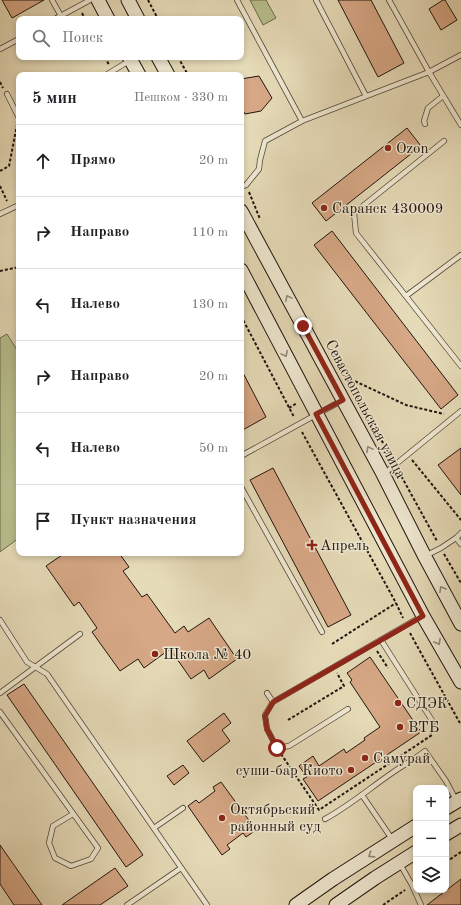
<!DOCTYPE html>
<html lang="ru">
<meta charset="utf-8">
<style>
body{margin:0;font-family:"Old Standard TT",serif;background:#f6f6f6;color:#202124}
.controls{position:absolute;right:12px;bottom:12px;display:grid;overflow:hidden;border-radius:8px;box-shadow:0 2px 6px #0003}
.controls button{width:36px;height:36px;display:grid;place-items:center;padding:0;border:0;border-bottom:1px solid #e0e0e0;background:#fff;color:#202124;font:20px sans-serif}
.stop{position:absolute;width:12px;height:12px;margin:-9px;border:3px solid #8f2418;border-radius:50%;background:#fff}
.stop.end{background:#8f2418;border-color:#fff;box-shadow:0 1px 4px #0008}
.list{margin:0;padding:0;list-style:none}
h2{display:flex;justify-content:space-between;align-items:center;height:52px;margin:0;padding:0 16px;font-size:17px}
h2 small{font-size:13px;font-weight:400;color:#757577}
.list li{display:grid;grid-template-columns:26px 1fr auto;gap:12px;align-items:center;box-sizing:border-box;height:72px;padding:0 16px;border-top:1px solid #e0e0e0}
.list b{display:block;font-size:15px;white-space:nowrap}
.list em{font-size:13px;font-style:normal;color:#757577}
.icon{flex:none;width:22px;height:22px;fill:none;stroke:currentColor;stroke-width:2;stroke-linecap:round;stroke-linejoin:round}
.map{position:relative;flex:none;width:461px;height:905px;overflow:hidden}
.search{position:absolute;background:#fff;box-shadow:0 2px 6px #0003;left:16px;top:16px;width:228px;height:44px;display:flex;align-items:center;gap:10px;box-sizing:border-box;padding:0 14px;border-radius:8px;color:#757577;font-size:15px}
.panel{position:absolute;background:#fff;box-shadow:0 2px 6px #0003;left:16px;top:72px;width:228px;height:484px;border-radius:8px}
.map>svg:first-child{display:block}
.green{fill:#b8bf8d;stroke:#6c6a4e}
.building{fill:#d7a886;stroke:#1f140e}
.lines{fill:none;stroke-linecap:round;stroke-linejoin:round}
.service-casing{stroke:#514638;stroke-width:6}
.secondary-casing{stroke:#1f140e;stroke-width:15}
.path{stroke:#1f140e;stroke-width:2;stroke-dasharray:3 2;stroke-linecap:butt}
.service{stroke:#efe8d1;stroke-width:4.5}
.secondary{stroke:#efe8d1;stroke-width:13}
.oneway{stroke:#918979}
.route{stroke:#8f2418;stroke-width:5}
.poi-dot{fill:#8f2418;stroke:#efe8d1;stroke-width:1.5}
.labels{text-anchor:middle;stroke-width:3;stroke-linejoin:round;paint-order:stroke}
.poi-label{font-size:15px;fill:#1f140e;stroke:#efe8d1;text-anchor:start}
.street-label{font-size:15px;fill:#1f140e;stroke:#efe8d1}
</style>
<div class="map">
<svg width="461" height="905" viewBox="0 0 461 905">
<rect width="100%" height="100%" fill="#e6dbb8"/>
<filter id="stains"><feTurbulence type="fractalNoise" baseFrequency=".005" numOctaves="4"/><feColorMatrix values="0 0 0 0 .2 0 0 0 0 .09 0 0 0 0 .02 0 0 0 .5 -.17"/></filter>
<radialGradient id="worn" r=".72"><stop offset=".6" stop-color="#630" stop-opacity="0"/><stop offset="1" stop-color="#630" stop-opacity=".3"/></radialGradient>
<g class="green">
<polygon points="250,0 266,0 276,18 263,25"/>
<polygon points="7,334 19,353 19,538 0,552 0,338"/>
</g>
<g class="building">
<polygon points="2,0 44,0 12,18"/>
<polygon points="338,0 371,0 404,63 378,77"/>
<polygon points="443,0 445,0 457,20 441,30 429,9"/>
<polygon points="259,76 272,98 261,111 245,114 241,107 241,79"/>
<polygon points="407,128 421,146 326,221 312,203"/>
<polygon points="332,231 458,395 441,409 314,245"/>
<polygon points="241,369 266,417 241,431"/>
<polygon points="461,448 461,495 438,465"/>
<polygon points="273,468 351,615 328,627 250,480"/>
<polygon points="65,553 119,553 129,567 123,571 142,597 147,594 175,633 184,626 188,632 209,618 237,659 209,679 204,670 191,679 170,649 144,668 138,659 120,671 92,632 97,628 79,602 74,606 46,566"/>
<polygon points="370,657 421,732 318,801 303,779 307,777 299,766 313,756 319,766 344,749 346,753 365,740 364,738 380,727 350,682 352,680 347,673"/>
<polygon points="24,684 143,855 126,867 7,695"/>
<polygon points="224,713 231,723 222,730 230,741 203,762 187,741"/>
<polygon points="183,765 189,773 174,785 167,776"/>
<polygon points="221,782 256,830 246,837 243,833 227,845 230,849 222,855 188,806 196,800 199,803 215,791 213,787"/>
<polygon points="0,845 42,905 14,905 0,884"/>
<polygon points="115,868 128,886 100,905 62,905"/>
<polygon points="461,879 461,905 427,905"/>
</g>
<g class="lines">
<g class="service-casing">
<g id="service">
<polyline points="52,0 61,16"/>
<polyline points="237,0 302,121 265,141 260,160 259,169 246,185 241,187"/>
<polyline points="316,0 366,96"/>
<polyline points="389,0 429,72 461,125"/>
<polyline points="55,19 90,0"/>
<polyline points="0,49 19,39"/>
<polyline points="106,75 129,61"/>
<polyline points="7,94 19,118"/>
<polyline points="302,121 429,72 461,55"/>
<polyline points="425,124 424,121 428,108 443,96"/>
<polyline points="444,141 354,213 356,233 461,366"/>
<polyline points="0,214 19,205"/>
<polyline points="406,296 461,255"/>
<polyline points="241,456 341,401"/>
<polyline points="385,473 461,411"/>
<polyline points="241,487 322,632"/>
<polyline points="461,533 456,538 461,544"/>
<polyline points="425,556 441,548 456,538"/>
<polyline points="0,620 27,662 47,674 207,905"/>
<polyline points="381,640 433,722"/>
<polyline points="0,693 80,634"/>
<polyline points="267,693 273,702"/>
<polyline points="348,709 289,746 277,748 267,729 265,715 273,702 422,616"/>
<polyline points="0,712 98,848 91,859 71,866 55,858 49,843 53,826 73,814"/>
<polyline points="362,795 392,839"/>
<path d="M 325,819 C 349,806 370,788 392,773 C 403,765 415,759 425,751 L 446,781 L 456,800"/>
<polyline points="154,828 183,808"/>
<polyline points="400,864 412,885 421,905"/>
<polyline points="127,905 181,868"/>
</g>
</g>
<g class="secondary-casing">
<g id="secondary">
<polyline points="98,0 108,19"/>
<polyline points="128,0 138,19"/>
<polyline points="129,57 139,75"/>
<polyline points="158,57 168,75"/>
<polyline points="241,211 383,474 425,557 461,624"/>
<polyline points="241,270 423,616 461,682"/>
<polyline points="446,808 461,799"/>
<polyline points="446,834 461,825"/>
<polyline points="296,905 333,879 416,826"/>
<polyline points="336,905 375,878 416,852"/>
</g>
</g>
<g class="path">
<polyline points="148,0 158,19"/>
<polyline points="82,13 85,19"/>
<polyline points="105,57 109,65"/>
<polyline points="178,57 188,75"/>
<polyline points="0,82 3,88"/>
<polyline points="0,171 9,166 17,125"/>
<polyline points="0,186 7,201"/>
<polyline points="249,192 260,219"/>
<polyline points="0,271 19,267"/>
<polyline points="241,316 294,417"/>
<polyline points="345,375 392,459"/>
<polyline points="346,377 406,405 444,414"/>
<polyline points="289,408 297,403"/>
<polyline points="302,432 396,603 403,618"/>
<polyline points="412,460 461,520"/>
<polyline points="399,472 437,541"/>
<polyline points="444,554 461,583"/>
<polyline points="410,633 416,644 461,725"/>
<polyline points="332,644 396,603"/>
<polyline points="377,651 388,668"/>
<polyline points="288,720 344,686 337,673"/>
<polyline points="281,754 319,810 432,735 429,729"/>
<polyline points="446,862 461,852"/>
<polyline points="383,905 405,890"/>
</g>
<use href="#service" class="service"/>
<use href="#secondary" class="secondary"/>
</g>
<defs><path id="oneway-chevron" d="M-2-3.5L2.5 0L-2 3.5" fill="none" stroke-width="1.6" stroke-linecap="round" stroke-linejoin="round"/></defs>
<g class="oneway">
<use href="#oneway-chevron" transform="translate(288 298) rotate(-118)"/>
<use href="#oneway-chevron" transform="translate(285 354) rotate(62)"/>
<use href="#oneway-chevron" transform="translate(369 449) rotate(-118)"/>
<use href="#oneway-chevron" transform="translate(442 589) rotate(-119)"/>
<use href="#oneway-chevron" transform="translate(438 642) rotate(61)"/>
<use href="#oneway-chevron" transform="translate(371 855) rotate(147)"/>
</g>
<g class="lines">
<polyline class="route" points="277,748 267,729 265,716 273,702 423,616 316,414 343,400 303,326"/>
</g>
<g class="poi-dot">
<circle cx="388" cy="148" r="4"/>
<circle cx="324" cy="208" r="4"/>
<path d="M310 539h4v4h4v4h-4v4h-4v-4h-4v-4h4z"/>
<circle cx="155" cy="654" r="4"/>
<circle cx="398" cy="703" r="4"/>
<circle cx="400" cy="727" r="4"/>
<circle cx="365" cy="758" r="4"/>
<circle cx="351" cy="770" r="4"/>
<circle cx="222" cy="818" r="4"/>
</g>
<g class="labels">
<g class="poi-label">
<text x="396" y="153">Ozon</text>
<text x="332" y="213">Саранск 430009</text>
<text x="320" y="550">Апрель</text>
<text x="163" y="659">Школа № 40</text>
<text x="406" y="708">СДЭК</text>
<text x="408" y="732">ВТБ</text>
<text x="373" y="763">Самурай</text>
<text x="343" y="775" text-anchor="end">суши-бар Киото</text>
<text x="230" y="814">Октябрьский<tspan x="230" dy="17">районный суд</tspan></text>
</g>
<g class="street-label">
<text transform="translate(366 409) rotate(62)" y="5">Севастопольская улица</text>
</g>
</g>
<rect width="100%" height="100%" filter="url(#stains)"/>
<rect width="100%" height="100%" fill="url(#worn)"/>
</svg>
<div class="controls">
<button>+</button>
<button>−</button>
<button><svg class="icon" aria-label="layers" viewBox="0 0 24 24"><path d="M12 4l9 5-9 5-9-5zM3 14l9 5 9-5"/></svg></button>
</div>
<div class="stop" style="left:277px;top:748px"></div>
<div class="stop end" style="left:303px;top:326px"></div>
<div class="search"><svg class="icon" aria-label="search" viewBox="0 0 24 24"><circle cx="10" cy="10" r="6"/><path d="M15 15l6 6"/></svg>Поиск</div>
<section class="panel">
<h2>5 мин<small>Пешком · 330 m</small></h2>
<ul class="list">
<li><svg class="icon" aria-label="ahead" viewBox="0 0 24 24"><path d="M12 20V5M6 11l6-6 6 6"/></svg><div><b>Прямо</b></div><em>20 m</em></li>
<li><svg class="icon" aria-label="right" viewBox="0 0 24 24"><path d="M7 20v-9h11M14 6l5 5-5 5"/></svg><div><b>Направо</b></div><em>110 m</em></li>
<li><svg class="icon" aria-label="left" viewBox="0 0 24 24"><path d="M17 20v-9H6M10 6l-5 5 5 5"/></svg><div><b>Налево</b></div><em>130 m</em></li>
<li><svg class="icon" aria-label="right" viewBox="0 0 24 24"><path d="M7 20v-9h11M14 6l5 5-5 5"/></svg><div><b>Направо</b></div><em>20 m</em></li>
<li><svg class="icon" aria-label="left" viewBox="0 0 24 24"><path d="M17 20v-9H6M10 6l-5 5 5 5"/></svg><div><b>Налево</b></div><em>50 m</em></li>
<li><svg class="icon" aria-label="arrive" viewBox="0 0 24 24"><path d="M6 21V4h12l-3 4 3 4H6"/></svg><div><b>Пункт назначения</b></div></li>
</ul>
</section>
</div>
